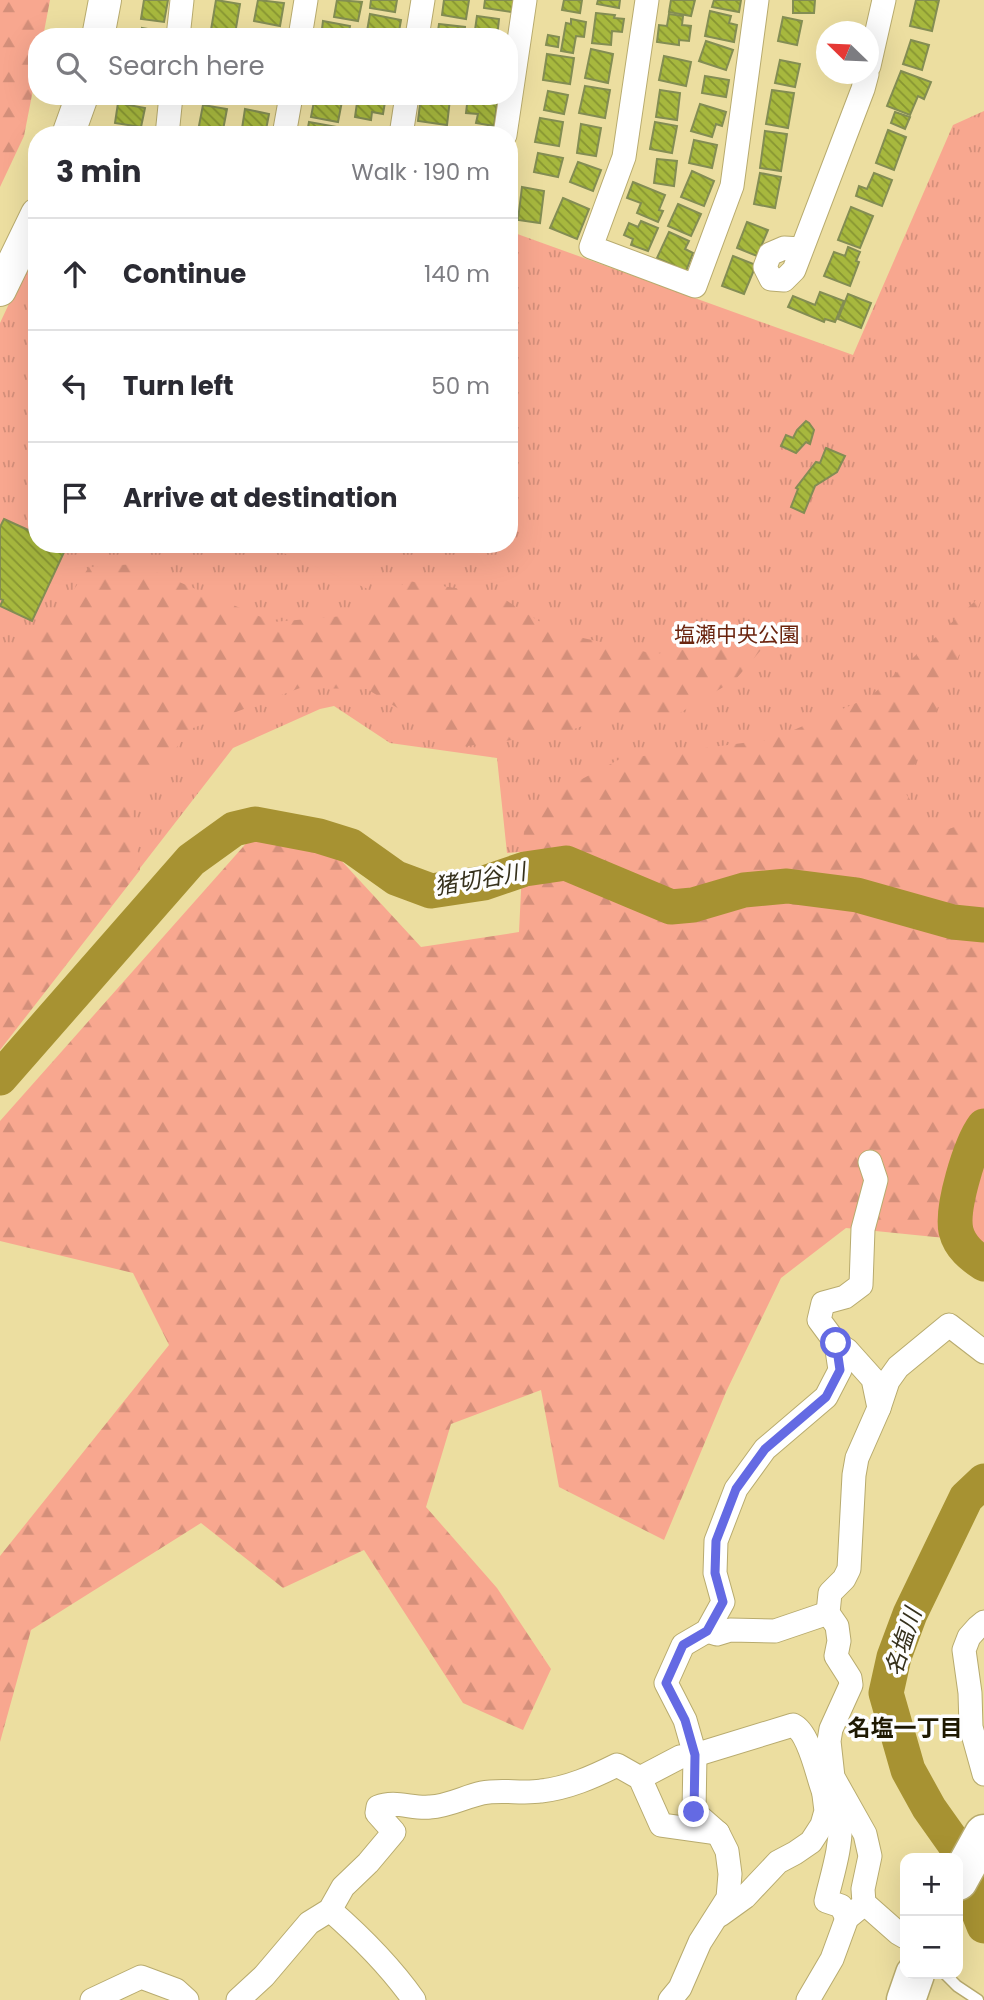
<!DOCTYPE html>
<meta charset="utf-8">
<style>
body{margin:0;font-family:Poppins,"Noto Sans JP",sans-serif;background:#f7f7f7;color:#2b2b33}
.controls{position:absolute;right:21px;bottom:21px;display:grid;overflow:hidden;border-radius:14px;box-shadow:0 7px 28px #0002}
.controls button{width:63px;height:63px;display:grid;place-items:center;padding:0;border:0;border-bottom:2px solid #e1e1e2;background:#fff;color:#2b2b33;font:35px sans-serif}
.compass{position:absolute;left:816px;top:21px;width:63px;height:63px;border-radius:50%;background:#fff;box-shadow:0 7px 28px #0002;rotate:293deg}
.stop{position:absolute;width:21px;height:21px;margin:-16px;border:5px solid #646ae3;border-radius:50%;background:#fff}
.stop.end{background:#646ae3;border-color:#fff;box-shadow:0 2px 7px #0008}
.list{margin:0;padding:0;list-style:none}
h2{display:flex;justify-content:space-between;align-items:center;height:91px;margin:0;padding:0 28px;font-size:30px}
h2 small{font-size:23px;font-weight:400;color:#7c7c81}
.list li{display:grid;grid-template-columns:46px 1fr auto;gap:21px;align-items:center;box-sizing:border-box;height:112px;padding:0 28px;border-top:2px solid #e1e1e2}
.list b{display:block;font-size:26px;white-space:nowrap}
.list em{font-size:23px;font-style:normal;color:#7c7c81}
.icon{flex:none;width:38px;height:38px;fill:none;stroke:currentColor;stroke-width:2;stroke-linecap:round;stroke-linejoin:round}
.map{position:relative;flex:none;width:984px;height:2000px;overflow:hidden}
.search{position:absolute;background:#fff;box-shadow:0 7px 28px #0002;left:28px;top:28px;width:490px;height:77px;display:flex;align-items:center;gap:18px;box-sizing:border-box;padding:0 24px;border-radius:28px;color:#7c7c81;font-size:26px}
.panel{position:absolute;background:#fff;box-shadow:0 7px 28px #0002;left:28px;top:126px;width:490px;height:427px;border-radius:28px}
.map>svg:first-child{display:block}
.grass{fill:url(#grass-tufts)}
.forest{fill:url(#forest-firs)}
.pitch{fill:#f8a78f}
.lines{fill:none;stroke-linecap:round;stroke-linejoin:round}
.river{stroke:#a79232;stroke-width:35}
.building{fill:url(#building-back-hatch);stroke:#838d53;stroke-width:2}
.lane-casing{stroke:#b8ab6e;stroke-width:13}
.street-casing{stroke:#b8ab6e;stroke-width:25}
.secondary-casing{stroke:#b8ab6e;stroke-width:34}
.highway-casing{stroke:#b8ab6e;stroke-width:41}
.lane{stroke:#fff;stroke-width:10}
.street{stroke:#fff;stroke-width:23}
.secondary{stroke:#fff;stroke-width:32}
.highway{stroke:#fff;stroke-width:38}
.route{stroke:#646ae3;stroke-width:9}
.labels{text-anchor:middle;stroke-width:7;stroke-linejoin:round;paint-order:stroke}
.park-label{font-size:21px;fill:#6b250f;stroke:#fefefe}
.water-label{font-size:23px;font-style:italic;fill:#36311c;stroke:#fefefe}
.neighbourhood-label{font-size:23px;font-weight:bold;fill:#1f1902;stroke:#fefefe}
</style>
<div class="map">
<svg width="984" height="2000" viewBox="0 0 984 2000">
<defs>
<pattern id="grass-tufts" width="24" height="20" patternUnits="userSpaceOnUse" patternTransform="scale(1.75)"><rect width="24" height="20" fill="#f8a78f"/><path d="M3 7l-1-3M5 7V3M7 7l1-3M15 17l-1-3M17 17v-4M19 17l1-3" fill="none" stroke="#d48f7a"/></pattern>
<pattern id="forest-firs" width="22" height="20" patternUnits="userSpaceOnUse" patternTransform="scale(1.75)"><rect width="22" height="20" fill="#f8a78f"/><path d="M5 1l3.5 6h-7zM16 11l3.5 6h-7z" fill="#d48f7a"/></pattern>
<pattern id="building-back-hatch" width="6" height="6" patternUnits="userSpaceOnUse" patternTransform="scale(1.75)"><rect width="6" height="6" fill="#a7b83e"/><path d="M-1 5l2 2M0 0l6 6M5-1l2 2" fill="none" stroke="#879532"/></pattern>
</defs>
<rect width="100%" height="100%" fill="#ecdea0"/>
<polygon class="grass" points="984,111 984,898 576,847 507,853 497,758 390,743 334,706 320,709 233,748 0,1049 0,323 37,244 37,544 509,544 509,231 853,355 953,125"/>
<g class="forest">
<polygon points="0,0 50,0 43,37 37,37 37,69 24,136 0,187"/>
<polygon points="137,564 273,622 355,615 408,581 496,594 556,632 655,654 773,636 735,680 673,717 613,715 563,733 460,747 367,689 300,688 193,728 131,801 140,870 0,1050 0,653 40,640 89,567"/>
<polygon points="984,593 904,791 934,834 984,817 984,1242 846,1228 781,1278 726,1392 664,1540 559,1487 541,1390 451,1424 426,1507 497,1588 551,1669 523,1730 463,1703 364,1550 283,1588 201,1523 31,1630 0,1742 0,1556 169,1345 133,1273 0,1241 0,1121 250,839 338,857 421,947 519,932 525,809 620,759 773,739 870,697"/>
</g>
<polygon class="pitch" points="262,544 387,544 368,589"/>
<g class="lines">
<g class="river">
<polyline points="0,1078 191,860 234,829 255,824 319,836 351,846 396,878 431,891 484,883 525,869 566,863 671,907 693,905 744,890 787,886 857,895 953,922 984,925"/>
<path d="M 984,1126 C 970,1145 951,1208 956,1231 C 960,1247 972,1256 984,1264"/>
<polyline points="984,1481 966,1498 910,1614 894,1657 886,1693 908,1770 929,1808 958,1849 971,1893 984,1926"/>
</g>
</g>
<g class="building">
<polygon points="144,0 168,0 164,22 141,19"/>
<polygon points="216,0 240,4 235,34 211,30"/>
<polygon points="258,0 284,3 280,26 254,21"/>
<polygon points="337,0 362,2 358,21 334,17"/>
<polygon points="371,0 397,0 395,12 370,8"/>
<polygon points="444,0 469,0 466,19 442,15"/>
<polygon points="485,0 514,0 512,12 484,8"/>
<polygon points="564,0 582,0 580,13 562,10"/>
<polygon points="598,0 620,0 619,8 597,4"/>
<polygon points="671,0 695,0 691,16 669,12"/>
<polygon points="714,0 741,0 739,12 712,7"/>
<polygon points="793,0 815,0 814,13 793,13"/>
<polygon points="916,0 939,0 932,31 910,26"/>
<polygon points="710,11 731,16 729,23 737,25 734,42 705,36"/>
<polygon points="596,13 615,15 614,18 624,19 622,32 612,31 611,45 592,43"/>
<polygon points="370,14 401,20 398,37 366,37"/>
<polygon points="669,14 683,16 682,25 691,26 689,41 679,40 679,45 657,42 659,25 667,26"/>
<polygon points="477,16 499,19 497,37 474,37"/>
<polygon points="783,17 802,21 797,45 778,41"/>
<polygon points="571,19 586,22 584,37 576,36 573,53 561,51 566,23 571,24"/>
<polygon points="323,21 350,26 348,37 321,37"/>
<polygon points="439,24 465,27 464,37 437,37"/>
<polygon points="142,28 166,32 165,37 141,37"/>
<polygon points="548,35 559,37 558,47 546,45"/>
<polygon points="911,40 929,45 922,70 903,64"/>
<polygon points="706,41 733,50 726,70 699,61"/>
<polygon points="591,49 613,54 608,83 585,78"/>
<polygon points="547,54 574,58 570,84 543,80"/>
<polygon points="664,56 691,62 686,86 659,80"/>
<polygon points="780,60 800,64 795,87 775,83"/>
<polygon points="901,71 931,82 924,99 918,96 910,115 887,106"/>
<polygon points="705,76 729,80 726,97 702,93"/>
<polygon points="585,86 610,90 605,118 579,113"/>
<polygon points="660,90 680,93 677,120 656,117"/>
<polygon points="772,90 794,93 788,128 766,124"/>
<polygon points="548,91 568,95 564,114 544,110"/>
<polygon points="315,96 343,96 338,122 311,117"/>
<polygon points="358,96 386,96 383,114 372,112 371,120 355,117"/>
<polygon points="421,96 450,99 447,125 418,121"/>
<polygon points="468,96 498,98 494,126 476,123 478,114 466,113"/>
<polygon points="118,103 145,108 141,127 115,123"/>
<polygon points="700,104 726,112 722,126 716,124 712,137 691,131"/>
<polygon points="203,105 227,109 222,135 198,131"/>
<polygon points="245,109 269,114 265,135 241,135"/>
<polygon points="895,112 910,117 905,129 891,123"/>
<polygon points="540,118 563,122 559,146 535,142"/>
<polygon points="309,122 337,127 335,135 311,135 307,133"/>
<polygon points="655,122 677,126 672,153 650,149"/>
<polygon points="581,124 601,128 596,156 577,153"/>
<polygon points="888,130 906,137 894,170 876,163"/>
<polygon points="765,131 787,134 781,171 760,168"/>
<polygon points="694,140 717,145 712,168 689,163"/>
<polygon points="538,153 563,158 558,177 534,172"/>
<polygon points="657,159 677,161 674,186 654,183"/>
<polygon points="578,162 601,170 593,191 570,182"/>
<polygon points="692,171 714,181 704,206 681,197"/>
<polygon points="760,173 781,177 775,208 754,204"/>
<polygon points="874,173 892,180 882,206 856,196 859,186 867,189"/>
<polygon points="633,182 665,195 659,210 663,211 658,222 637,213 641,203 627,198"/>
<polygon points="522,187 544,191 540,223 518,220"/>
<polygon points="563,198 589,209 577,239 550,228"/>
<polygon points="678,204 701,214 691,236 668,226"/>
<polygon points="851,207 873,216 860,248 838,240"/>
<polygon points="641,221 658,228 648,251 631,245 633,239 624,235 629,223 638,227"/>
<polygon points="747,222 768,230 757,256 737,248"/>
<polygon points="669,232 689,241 685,249 693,253 686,271 657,258"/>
<polygon points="848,247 860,252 856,261 859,262 850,286 824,276 834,252 845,256"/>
<polygon points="733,256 756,265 744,294 722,286"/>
<polygon points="820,292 844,301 835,322 825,319 824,322 788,307 793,296 815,305"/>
<polygon points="848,294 871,303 861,328 838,319"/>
<polygon points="806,421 809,423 814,430 810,444 806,442 796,453 781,446 786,435 793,438 797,430"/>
<polygon points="826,448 845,456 837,472 815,486 804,513 791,507 798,489 796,488 816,462 820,463"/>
<polygon points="4,519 37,534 37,544 59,544 66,548 32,621 0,606 3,600 0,599 0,527"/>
</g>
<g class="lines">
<g class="lane-casing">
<polyline id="lane" points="945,1974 957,1986 978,2000"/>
</g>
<g class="street-casing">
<g id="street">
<polyline points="647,0 624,157 591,247 695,286 732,186 757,0"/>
<polyline points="178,37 182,0"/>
<polyline points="300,37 306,0"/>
<polyline points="417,37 423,0"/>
<polyline points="869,66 884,0"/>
<polyline points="167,135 171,96"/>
<polyline points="284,135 291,96"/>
<polyline points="401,135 407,96"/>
<polyline points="505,135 525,0"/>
<polyline points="802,249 784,248 770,254 765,267 771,279 784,280 794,270 863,89 867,74"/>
<polyline points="836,1343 847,1350 873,1379 879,1408"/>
<polyline points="984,1622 978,1627 969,1637 964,1650 970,1693 971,1727 984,1774"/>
<polyline points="707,1631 717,1634 730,1630 775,1631 828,1613"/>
<path d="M 640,1778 L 680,1757 L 695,1755 L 793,1725 C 810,1733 817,1776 824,1793 C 828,1802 839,1810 840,1820 C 842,1846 832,1875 826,1901 L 841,1906 L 847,1918"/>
<path d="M 330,1910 C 361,1937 390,1966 414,2000"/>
<polyline points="720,1915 745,1897 778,1862 795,1853 811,1842 822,1825 826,1811 824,1795"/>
<polyline points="905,1937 898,1933 864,1903 863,1889 870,1856 865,1834 833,1777 829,1741 831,1729 851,1685 850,1678 836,1656 839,1641 837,1626 828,1613 830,1593 844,1579 849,1569 854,1475 857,1458 879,1408 888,1381 898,1367 949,1325 984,1352"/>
<polyline points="92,2000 141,1977 176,1990 187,2000"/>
<path d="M 238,2000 L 264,1976 L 309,1923 L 330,1910 L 343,1887 L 368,1863 L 394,1832 L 377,1813 L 378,1807 C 395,1800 413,1809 430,1807 C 449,1806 464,1797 482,1793 C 501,1789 522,1794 541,1791 C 568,1788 593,1777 617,1765 L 640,1778 L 661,1825 L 718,1833"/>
<polyline points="670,2000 680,1988 700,1942 728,1898 730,1874 727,1851 718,1833 694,1812 695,1755 685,1720 666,1683 683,1645 707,1631 723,1602 715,1573 716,1541 736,1489 765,1449 826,1397 840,1370 836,1343 819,1320 823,1303 845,1297 861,1285 863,1229 876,1180 870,1162"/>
<polyline points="808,2000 832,1959 847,1918 858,1909"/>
</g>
</g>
<g class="secondary-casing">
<g id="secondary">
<polyline points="98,37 105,0"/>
<polyline points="68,135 82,96"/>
<polyline points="0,290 37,214"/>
</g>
</g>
<g class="highway-casing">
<g id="highway">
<polyline points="958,1881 984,1834"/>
<polyline points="906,2000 915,1974"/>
</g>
</g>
<use href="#lane" class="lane"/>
<use href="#street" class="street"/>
<use href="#secondary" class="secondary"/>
<use href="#highway" class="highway"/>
</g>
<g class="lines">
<polyline class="route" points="694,1812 695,1755 685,1720 666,1683 683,1645 707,1631 723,1602 715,1573 716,1541 736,1489 765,1449 826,1397 840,1370 836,1343"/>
</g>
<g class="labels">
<g class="park-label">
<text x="737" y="642">塩瀬中央公園</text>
</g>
<g class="water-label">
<text transform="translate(480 879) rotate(-10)" y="8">猪切谷川</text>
<text transform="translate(903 1642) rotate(-72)" y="8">名塩川</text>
</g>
<g class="neighbourhood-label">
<text x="905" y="1736">名塩一丁目</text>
</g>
</g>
</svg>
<div class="controls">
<button>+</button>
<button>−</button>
</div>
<svg class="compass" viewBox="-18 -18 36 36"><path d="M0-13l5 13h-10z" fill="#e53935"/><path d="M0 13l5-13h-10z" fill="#7c7c81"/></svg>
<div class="stop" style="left:836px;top:1343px"></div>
<div class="stop end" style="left:694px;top:1812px"></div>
<div class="search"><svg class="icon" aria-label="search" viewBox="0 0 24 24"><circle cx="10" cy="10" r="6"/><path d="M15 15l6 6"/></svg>Search here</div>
<section class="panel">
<h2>3 min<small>Walk · 190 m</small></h2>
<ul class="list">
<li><svg class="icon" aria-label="ahead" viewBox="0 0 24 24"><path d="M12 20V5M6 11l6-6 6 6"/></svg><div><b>Continue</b></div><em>140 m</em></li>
<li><svg class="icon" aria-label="left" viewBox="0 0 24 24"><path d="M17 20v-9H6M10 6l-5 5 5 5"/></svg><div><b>Turn left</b></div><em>50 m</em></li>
<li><svg class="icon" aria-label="arrive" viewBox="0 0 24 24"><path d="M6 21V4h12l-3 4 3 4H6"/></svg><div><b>Arrive at destination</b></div></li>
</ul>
</section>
</div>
